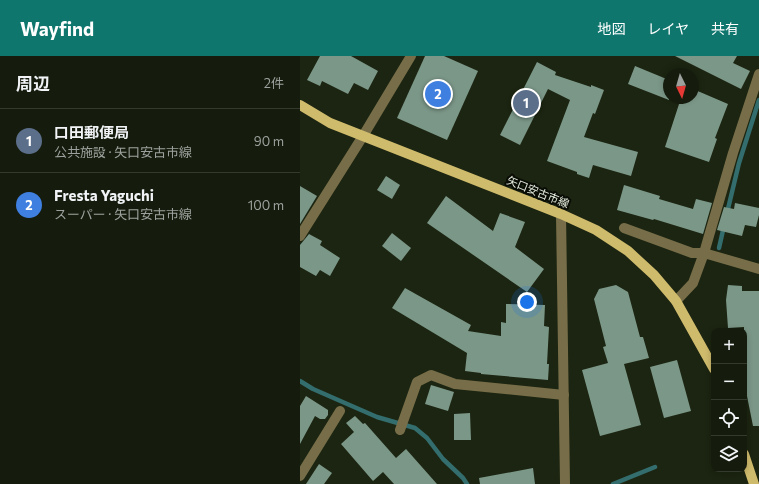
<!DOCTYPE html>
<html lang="ja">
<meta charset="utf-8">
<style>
body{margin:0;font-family:Commissioner,"Noto Sans JP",sans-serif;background:#22291b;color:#f1f3f6}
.controls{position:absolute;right:12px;bottom:12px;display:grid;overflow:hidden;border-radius:8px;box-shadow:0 2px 6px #0003}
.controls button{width:36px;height:36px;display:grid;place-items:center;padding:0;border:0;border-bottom:1px solid #343a2e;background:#151c0d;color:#f1f3f6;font:20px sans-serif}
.compass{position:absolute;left:363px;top:12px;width:36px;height:36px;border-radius:50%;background:#151c0d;box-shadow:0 2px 6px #0003;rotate:175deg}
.you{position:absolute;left:227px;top:246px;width:14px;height:14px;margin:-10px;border:3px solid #fff;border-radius:50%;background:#1a73e8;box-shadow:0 0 0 6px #1a73e833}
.badge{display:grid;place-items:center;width:26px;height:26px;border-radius:50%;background:#0f766e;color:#fff;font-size:13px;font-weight:700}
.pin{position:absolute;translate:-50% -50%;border:2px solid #fff;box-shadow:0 1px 4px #0006}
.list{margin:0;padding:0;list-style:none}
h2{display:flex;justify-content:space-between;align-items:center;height:52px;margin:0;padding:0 16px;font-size:17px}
h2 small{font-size:13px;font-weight:400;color:#9da19d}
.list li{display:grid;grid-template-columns:26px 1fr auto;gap:12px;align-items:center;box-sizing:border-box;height:64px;padding:0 16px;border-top:1px solid #343a2e}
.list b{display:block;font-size:15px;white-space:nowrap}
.list p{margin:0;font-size:13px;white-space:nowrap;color:#9da19d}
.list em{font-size:13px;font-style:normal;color:#9da19d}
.icon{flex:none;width:22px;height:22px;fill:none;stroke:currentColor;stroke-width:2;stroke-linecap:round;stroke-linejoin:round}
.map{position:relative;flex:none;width:459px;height:428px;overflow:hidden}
header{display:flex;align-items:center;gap:24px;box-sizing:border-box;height:56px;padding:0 20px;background:#0f766e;color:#fff}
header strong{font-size:19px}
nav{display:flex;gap:22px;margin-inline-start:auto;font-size:14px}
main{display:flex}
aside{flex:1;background:#151c0d}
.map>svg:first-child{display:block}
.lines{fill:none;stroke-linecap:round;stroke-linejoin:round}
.stream{stroke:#336d6d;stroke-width:4.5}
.building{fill:#7b9788}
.minor{stroke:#776e49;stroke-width:10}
.major{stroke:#cfbb6c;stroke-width:10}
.labels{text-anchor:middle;stroke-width:4;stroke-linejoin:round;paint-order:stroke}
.street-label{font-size:11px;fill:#e5ecde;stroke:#090d05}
</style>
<header>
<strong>Wayfind</strong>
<nav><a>地図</a><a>レイヤ</a><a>共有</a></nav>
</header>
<main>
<aside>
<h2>周辺<small>2件</small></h2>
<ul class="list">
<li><span class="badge" style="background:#5c6f8a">1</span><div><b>口田郵便局</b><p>公共施設 · 矢口安古市線</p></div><em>90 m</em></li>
<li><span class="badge" style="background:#3f7fe0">2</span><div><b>Fresta Yaguchi</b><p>スーパー · 矢口安古市線</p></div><em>100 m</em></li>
</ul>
</aside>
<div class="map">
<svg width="459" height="428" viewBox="0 0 459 428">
<rect width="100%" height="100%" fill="#1c2511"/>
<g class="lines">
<g class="stream">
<polyline points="427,157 439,107 459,44"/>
<polyline points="419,192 424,170"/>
<polyline points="0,325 13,333 77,361 115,372 127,382 143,403 163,422 167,428"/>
<polyline points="313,428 355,411"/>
</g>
</g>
<g class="building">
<polygon points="20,0 51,0 78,15 68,34 54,27 48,38 22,25 20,30 7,24"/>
<polygon points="125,0 144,0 178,15 147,84 97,62"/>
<polygon points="375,0 437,0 433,7 450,15 441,33"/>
<polygon points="237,6 256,16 255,19 291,31 291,29 304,34 295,58 293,57 284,81 338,96 331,120 293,109 289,122 277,118 277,116 247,105 270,44 248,33 220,89 200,79"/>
<polygon points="335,10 369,24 369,44 328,28"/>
<polygon points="393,33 428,48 415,82 417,83 409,106 365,91 381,42 393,42"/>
<polygon points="86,120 100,129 92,143 77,134"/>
<polygon points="324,129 360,140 359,143 393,153 396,143 412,147 403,178 354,163 353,164 317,154"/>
<polygon points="0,130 17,140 0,168"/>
<polygon points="146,140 193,175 200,157 225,166 215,191 244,213 227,236 127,167"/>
<polygon points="435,147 459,152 459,159 456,171 445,169 442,180 417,174 424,151 434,153"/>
<polygon points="92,177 111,192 101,205 82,190"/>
<polygon points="9,178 22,185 20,189 40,202 30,220 20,214 16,220 0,211 0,189"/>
<polygon points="316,229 328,236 340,281 343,281 349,302 324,308 341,369 300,380 282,314 308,307 303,291 306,290 294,243 299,233"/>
<polygon points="428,229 442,230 442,235 459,235 459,370 453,370 446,335 446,308 444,308 444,271 428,272 426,244"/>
<polygon points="105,232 171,269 168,275 201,280 201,266 206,267 206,248 245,249 244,270 249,271 247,308 249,308 248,324 181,318 181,317 165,315 167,297 92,252"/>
<polygon points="377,304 391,355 364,362 350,311"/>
<polygon points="131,329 154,336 148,355 125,348"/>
<polygon points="6,340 28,354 28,359 25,363 20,363 15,360 0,388 0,350"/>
<polygon points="170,357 171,384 154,384 154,358"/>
<polygon points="55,360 63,368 65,367 96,402 106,393 137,428 94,428 83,416 73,425 41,388 54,376 46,367"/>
<polygon points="19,408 32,417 24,428 6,428"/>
<polygon points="233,412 235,428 180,428 179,422"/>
</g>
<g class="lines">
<g class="minor">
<polyline points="261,158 265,428"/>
<polyline points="324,172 392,197 404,197 433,97 459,18"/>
<polyline points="0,180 63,80 111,0"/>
<polyline points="376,245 393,227 404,197 459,213"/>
<polyline points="100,374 117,326 131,319 155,328 264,339"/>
<polyline points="0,420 40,355"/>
</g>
<g class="major">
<polyline points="0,49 30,67 261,158 296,174 328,195 354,219 376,245 414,313"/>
<polyline points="444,398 454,428"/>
</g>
</g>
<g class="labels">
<g class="street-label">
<text transform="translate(238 136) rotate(22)" y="4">矢口安古市線</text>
</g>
</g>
</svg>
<div class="controls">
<button>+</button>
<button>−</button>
<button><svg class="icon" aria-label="locate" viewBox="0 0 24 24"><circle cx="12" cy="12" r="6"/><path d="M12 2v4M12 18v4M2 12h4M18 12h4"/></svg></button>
<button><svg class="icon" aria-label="layers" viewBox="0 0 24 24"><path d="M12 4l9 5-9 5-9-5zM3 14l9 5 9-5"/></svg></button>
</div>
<svg class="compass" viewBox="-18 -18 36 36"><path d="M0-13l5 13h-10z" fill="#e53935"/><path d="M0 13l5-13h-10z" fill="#9da19d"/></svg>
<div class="you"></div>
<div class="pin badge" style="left:226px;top:47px;background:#5c6f8a">1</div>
<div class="pin badge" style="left:138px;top:38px;background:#3f7fe0">2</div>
</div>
</main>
